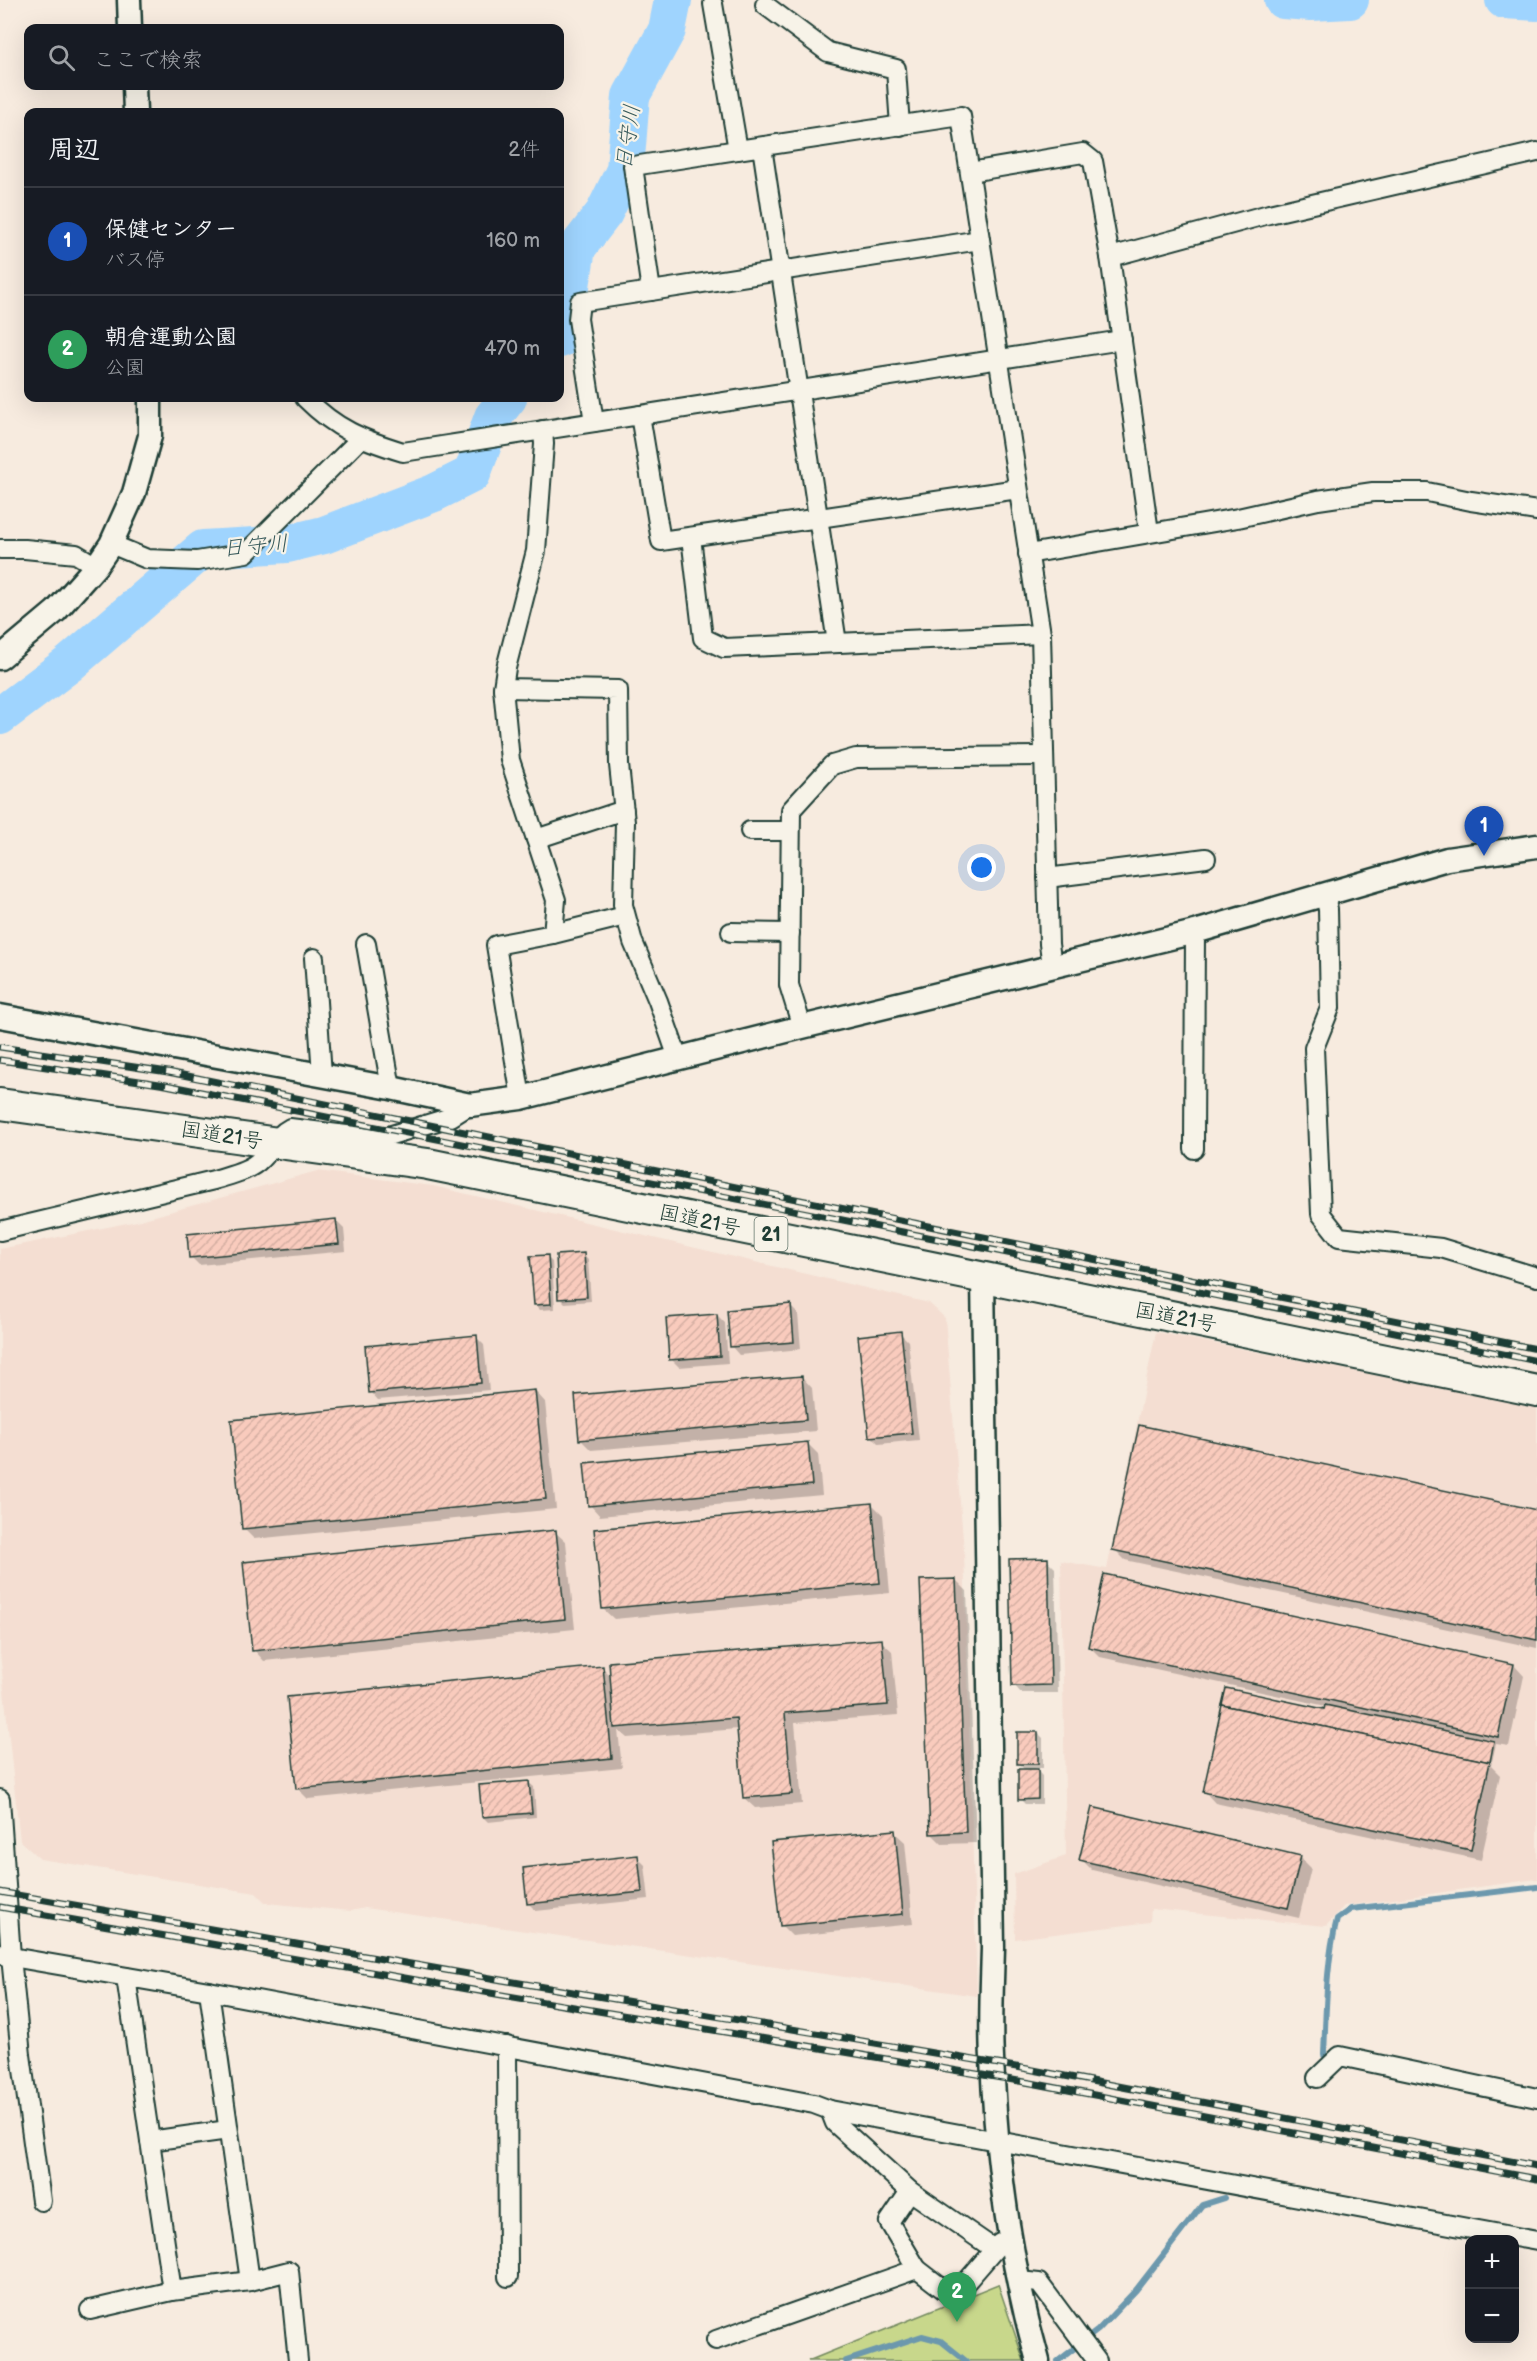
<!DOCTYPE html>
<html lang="ja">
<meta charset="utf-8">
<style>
body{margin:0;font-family:"Balsamiq Sans","Klee One",sans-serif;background:#242831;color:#f1f3f6}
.controls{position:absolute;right:18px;bottom:18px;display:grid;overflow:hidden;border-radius:12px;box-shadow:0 6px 24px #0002}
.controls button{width:54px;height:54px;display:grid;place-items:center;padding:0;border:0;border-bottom:2px solid #363941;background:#171b24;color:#f1f3f6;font:30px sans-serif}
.you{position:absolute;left:982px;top:868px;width:21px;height:21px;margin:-15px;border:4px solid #fff;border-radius:50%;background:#1a73e8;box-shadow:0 0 0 9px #1a73e833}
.badge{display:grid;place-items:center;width:39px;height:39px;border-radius:50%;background:#92a19f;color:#fff;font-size:20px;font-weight:700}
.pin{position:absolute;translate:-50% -50px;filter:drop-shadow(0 2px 3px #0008)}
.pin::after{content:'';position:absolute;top:32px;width:21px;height:18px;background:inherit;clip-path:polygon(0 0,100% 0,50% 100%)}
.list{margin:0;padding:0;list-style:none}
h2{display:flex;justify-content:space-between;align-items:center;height:78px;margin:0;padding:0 24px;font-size:26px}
h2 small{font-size:20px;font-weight:400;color:#9ea1a6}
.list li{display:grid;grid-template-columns:39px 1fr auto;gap:18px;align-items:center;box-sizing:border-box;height:108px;padding:0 24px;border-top:2px solid #363941}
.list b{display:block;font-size:22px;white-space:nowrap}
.list p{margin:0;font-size:20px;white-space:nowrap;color:#9ea1a6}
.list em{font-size:20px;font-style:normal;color:#9ea1a6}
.icon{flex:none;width:33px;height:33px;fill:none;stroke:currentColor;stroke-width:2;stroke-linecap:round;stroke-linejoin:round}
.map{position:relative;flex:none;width:1537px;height:2361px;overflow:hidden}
.search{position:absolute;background:#171b24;box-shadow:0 6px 24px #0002;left:24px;top:24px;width:540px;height:66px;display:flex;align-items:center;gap:15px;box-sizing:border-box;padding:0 21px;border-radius:12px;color:#9ea1a6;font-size:22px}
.panel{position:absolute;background:#171b24;box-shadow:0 6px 24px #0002;left:24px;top:108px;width:540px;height:294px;border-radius:12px}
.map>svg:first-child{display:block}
.built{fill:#f4ded2}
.green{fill:#c8d78b;stroke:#748a60;stroke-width:1.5}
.shadow{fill:#0003}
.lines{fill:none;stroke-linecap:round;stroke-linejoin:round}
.stream{stroke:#6c98ad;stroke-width:6}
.river{stroke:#9fd4fe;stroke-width:38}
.building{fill:url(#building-hatch);stroke:#1f3d34;stroke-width:1.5}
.minor-casing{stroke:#1f3d34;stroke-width:22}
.tertiary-casing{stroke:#1f3d34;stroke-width:27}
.trunk-casing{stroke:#1f3d34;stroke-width:34}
.minor{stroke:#f7f3e8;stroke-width:18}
.tertiary{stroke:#f7f3e8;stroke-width:22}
.trunk{stroke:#f7f3e8;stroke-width:30}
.rail-casing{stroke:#1f3d34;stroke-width:7}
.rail{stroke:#f7f3e8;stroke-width:4.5;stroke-dasharray:14;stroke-linecap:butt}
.labels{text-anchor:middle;stroke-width:4.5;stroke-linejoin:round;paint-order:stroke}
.shield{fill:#f7f3e8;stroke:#60746a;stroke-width:1.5}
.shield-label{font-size:20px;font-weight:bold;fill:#1f3d34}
.street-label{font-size:21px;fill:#1f3d34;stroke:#f7f3e8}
.water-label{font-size:22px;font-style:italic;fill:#395b5c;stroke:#f7f3e8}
</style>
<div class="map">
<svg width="1537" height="2361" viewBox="0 0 1537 2361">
<defs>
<pattern id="building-hatch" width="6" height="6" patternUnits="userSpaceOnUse" patternTransform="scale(1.5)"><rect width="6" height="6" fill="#f9cbbd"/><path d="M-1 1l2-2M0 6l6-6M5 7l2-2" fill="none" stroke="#d5afa3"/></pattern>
</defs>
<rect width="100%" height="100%" fill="#f7ebdf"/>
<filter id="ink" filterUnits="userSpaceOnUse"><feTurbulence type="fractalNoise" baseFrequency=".0167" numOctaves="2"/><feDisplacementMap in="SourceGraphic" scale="12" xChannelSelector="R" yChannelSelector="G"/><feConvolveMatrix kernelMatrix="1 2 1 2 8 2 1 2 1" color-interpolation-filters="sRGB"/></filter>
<g filter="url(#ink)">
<g class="built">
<polygon points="317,1171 433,1186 929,1303 945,1318 964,1551 977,1996 365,1908 351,1911 266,1903 256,1893 40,1859 20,1841 0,1653 0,1249 137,1221"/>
<polygon points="1156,1332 1537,1407 1537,1879 1344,1906 1326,1926 1151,1909 1150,1922 1015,1939 1014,1874 1066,1856 1061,1561 1107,1569"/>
</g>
<polygon class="green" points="998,2284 1024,2361 808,2361"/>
<g class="shadow">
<polygon points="336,1221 344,1229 346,1251 199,1265 191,1257"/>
<polygon points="583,1255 588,1260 591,1301 565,1303 560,1298"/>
<polygon points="547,1257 552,1262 555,1309 540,1310 535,1305"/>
<polygon points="790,1306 798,1314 801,1349 739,1355 732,1347"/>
<polygon points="717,1315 725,1323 728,1363 679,1367 671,1359"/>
<polygon points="900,1333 908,1341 919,1440 879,1444 871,1436"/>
<polygon points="476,1337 484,1345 489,1390 378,1400 371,1392"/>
<polygon points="802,1377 812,1388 816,1431 591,1450 580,1439"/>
<polygon points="535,1391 545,1402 556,1509 254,1539 244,1529"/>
<polygon points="807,1443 818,1454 822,1495 600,1516 590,1505"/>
<polygon points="872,1504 883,1515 890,1593 614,1619 603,1609"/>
<polygon points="1537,1511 1537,1648 1125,1560 1114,1549"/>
<polygon points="555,1532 566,1542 575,1629 264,1661 254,1650"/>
<polygon points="1047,1560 1055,1568 1058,1693 1021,1693 1014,1685"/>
<polygon points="956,1580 967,1591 976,1843 942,1844 931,1833"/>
<polygon points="881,1641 892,1651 898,1715 795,1723 802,1804 755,1808 744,1798 738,1729 627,1738 618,1730 622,1768 308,1799 298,1789 602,1667 612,1677"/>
<polygon points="1089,1646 1514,1665 1524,1676 1509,1746 1496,1744 1491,1766 1500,1775 1481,1860 1215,1803 1205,1792 1325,1711 1326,1706 1100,1657"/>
<polygon points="1038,1733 1043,1738 1043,1768 1035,1768 1042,1776 1042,1804 1025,1804 1020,1799 1026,1771 1018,1763"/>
<polygon points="528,1782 534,1787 536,1817 488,1822 483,1817"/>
<polygon points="894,1832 905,1842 913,1924 792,1936 781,1925"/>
<polygon points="637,1857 645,1865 649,1899 536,1911 529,1904"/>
<polygon points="1300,1857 1311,1868 1299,1918 1092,1870 1081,1859"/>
</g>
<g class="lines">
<g class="stream">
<path d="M 1324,2055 C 1326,2010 1326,1963 1337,1919 L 1351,1909 L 1537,1887"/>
<polyline points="846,2361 922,2336 941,2341 966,2361"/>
<polyline points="1058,2361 1098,2330 1136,2290 1202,2205 1224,2198"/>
</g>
<g class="river">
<polyline points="1283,0 1311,2 1350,0"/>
<polyline points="1504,0 1537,2"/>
<polyline points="560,339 565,324 577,248 604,213 625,170 631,96 667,30 673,0"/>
<polyline points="0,716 69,664 203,549 287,544 324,535 434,493 472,474 493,417 508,398"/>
</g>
</g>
<g class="building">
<polygon points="336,1219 339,1244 189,1258 187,1234"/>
<polygon points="584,1253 587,1297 558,1299 556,1255"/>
<polygon points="548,1255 551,1304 534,1305 530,1256"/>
<polygon points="791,1304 794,1342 730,1347 727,1310"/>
<polygon points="717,1314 720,1356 669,1360 666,1318"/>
<polygon points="901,1331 912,1433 869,1437 858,1336"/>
<polygon points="477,1335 481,1383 369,1393 365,1346"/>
<polygon points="802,1376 806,1420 579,1440 575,1395"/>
<polygon points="535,1390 546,1499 242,1529 231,1420"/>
<polygon points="1139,1425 1537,1510 1537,1640 1112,1550"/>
<polygon points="808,1442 812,1485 588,1506 584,1463"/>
<polygon points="872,1503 880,1583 602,1609 594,1529"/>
<polygon points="556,1530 565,1619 252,1651 243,1562"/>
<polygon points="1048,1558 1051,1685 1012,1686 1009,1559"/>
<polygon points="1104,1574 1514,1664 1498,1737 1088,1647"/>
<polygon points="956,1579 966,1832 930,1834 920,1580"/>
<polygon points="882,1639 888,1705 785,1713 792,1794 743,1798 736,1718 614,1728 609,1662"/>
<polygon points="603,1666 612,1758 296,1789 287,1697"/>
<polygon points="1226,1688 1324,1709 1325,1705 1494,1741 1490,1762 1222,1705"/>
<polygon points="1222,1705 1490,1762 1471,1850 1203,1792"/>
<rect x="1017" y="1732" width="21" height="32"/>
<polygon points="1018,1769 1038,1769 1038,1799 1018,1800"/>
<polygon points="529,1781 532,1813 482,1817 479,1785"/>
<polygon points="1092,1807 1301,1856 1288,1908 1079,1860"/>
<polygon points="895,1830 903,1914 780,1926 771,1842"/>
<polygon points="638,1855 642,1892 527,1904 523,1868"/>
</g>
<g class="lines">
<g class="minor-casing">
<g id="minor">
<polyline points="713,4 738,150"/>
<polyline points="765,5 828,52 896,69 900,126"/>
<polyline points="762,147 837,643"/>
<polyline points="970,172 1083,153 1093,161 1110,257 1149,532"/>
<polyline points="1110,257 1269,214 1537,152"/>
<polyline points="651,291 633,166 961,116 1041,634 1049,944 1052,966"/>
<path d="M 305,398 C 337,430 361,439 403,452 L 1122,340"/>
<polyline points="640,415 661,541 1018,489"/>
<polyline points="594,422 578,319 580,302 980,240"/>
<polyline points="543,430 544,444 536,551 506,668 503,688 618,690 619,765 625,822 623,905 633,942 658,1001 678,1058"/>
<polyline points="691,537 703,638 724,648 1041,634"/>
<polyline points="111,544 147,559 197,561 246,553 360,439"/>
<polyline points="0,549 25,549 76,554 96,566"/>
<polyline points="1028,554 1238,518 1318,500 1373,492 1427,492 1471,501 1537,511"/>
<polyline points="503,688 510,760 556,900 553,934 496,945 521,1098"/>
<polyline points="750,831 790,831"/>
<polyline points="536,839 624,810"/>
<polyline points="1047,878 1206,858"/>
<polyline points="1324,894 1328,909 1330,1008 1314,1048 1321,1214 1339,1237 1441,1248 1537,1277"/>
<polyline points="731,932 790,933"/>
<polyline points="553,934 625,916"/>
<polyline points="366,944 391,1088"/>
<polyline points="314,958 322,1075"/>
<polyline points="802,1027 789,985 791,810 832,765 856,758 1044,756"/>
<polyline points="1194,1149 1195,932"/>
<path d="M 0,1231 L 214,1180 C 229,1175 250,1171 261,1159 C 272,1149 276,1135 290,1128 L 378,1139 L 451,1117 L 470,1105"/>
<polyline points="0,1799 11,1957 21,2055 41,2201"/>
<polyline points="0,1955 209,1991 814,2104 830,2110 1537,2241"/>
<polyline points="126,1977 172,2291"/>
<polyline points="209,1991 250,2281 289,2271 298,2361"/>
<polyline points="507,2046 508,2277"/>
<polyline points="1317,2078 1340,2056 1537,2098"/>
<polyline points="830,2110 835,2123 910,2191 994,2249"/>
<polyline points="150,2141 228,2130"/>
<polyline points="910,2191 889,2222 917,2269"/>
<polyline points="1019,2281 1039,2283 1097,2361"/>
<polyline points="90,2310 172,2291 250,2281"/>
<polyline points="716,2340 917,2269 947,2292 967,2281 1000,2243 1010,2239"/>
</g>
</g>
<g class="tertiary-casing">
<g id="tertiary">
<polyline points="129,0 130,28"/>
<polyline points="134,86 135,112"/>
<polyline points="0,658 56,611 96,566 111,544 134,493 150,436 150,398"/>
<polyline points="0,1016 391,1088 470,1105 521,1098 802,1027 1195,932 1447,859 1537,846"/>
<path d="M 983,1278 L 993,1948 C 992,1985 990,2022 992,2058 C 996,2160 1010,2263 1038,2361"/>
</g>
</g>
<g class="trunk-casing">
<polyline id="trunk" points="0,1104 428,1164 1537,1391"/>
</g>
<use href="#minor" class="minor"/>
<use href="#tertiary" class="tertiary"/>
<use href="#trunk" class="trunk"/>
<g class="rail-casing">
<g id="rail">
<polyline points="0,1047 168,1072 1537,1349"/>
<polyline points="0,1060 166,1085 983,1248 1537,1361"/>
<polyline points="0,1892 502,1980 1028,2069 1537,2166"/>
<polyline points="0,1907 496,1994 1031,2083 1537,2179"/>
</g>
</g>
<use href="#rail" class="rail"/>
</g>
</g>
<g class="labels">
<rect class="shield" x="754.5" y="1217" width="33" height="34" rx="4.5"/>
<g class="shield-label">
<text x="771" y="1241">21</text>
</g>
<g class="street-label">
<text transform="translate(222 1135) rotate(9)" y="7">国道21号</text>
<text transform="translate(700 1220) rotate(12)" y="7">国道21号</text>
<text transform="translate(1176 1317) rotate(11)" y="7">国道21号</text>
</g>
<g class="water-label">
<text transform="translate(627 137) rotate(-82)" y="8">日守川</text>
<text transform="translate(255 545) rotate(-5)" y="8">日守川</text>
</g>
</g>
</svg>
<div class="controls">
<button>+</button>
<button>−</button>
</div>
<div class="you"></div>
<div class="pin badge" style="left:1484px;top:856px;background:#1a4fb4">1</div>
<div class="pin badge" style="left:957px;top:2322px;background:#2e9e5b">2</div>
<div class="search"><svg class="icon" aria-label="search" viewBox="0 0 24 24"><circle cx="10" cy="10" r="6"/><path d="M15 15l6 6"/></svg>ここで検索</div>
<section class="panel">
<h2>周辺<small>2件</small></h2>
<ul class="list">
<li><span class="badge" style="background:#1a4fb4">1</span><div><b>保健センター</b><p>バス停</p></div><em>160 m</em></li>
<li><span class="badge" style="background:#2e9e5b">2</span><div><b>朝倉運動公園</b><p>公園</p></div><em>470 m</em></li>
</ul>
</section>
</div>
